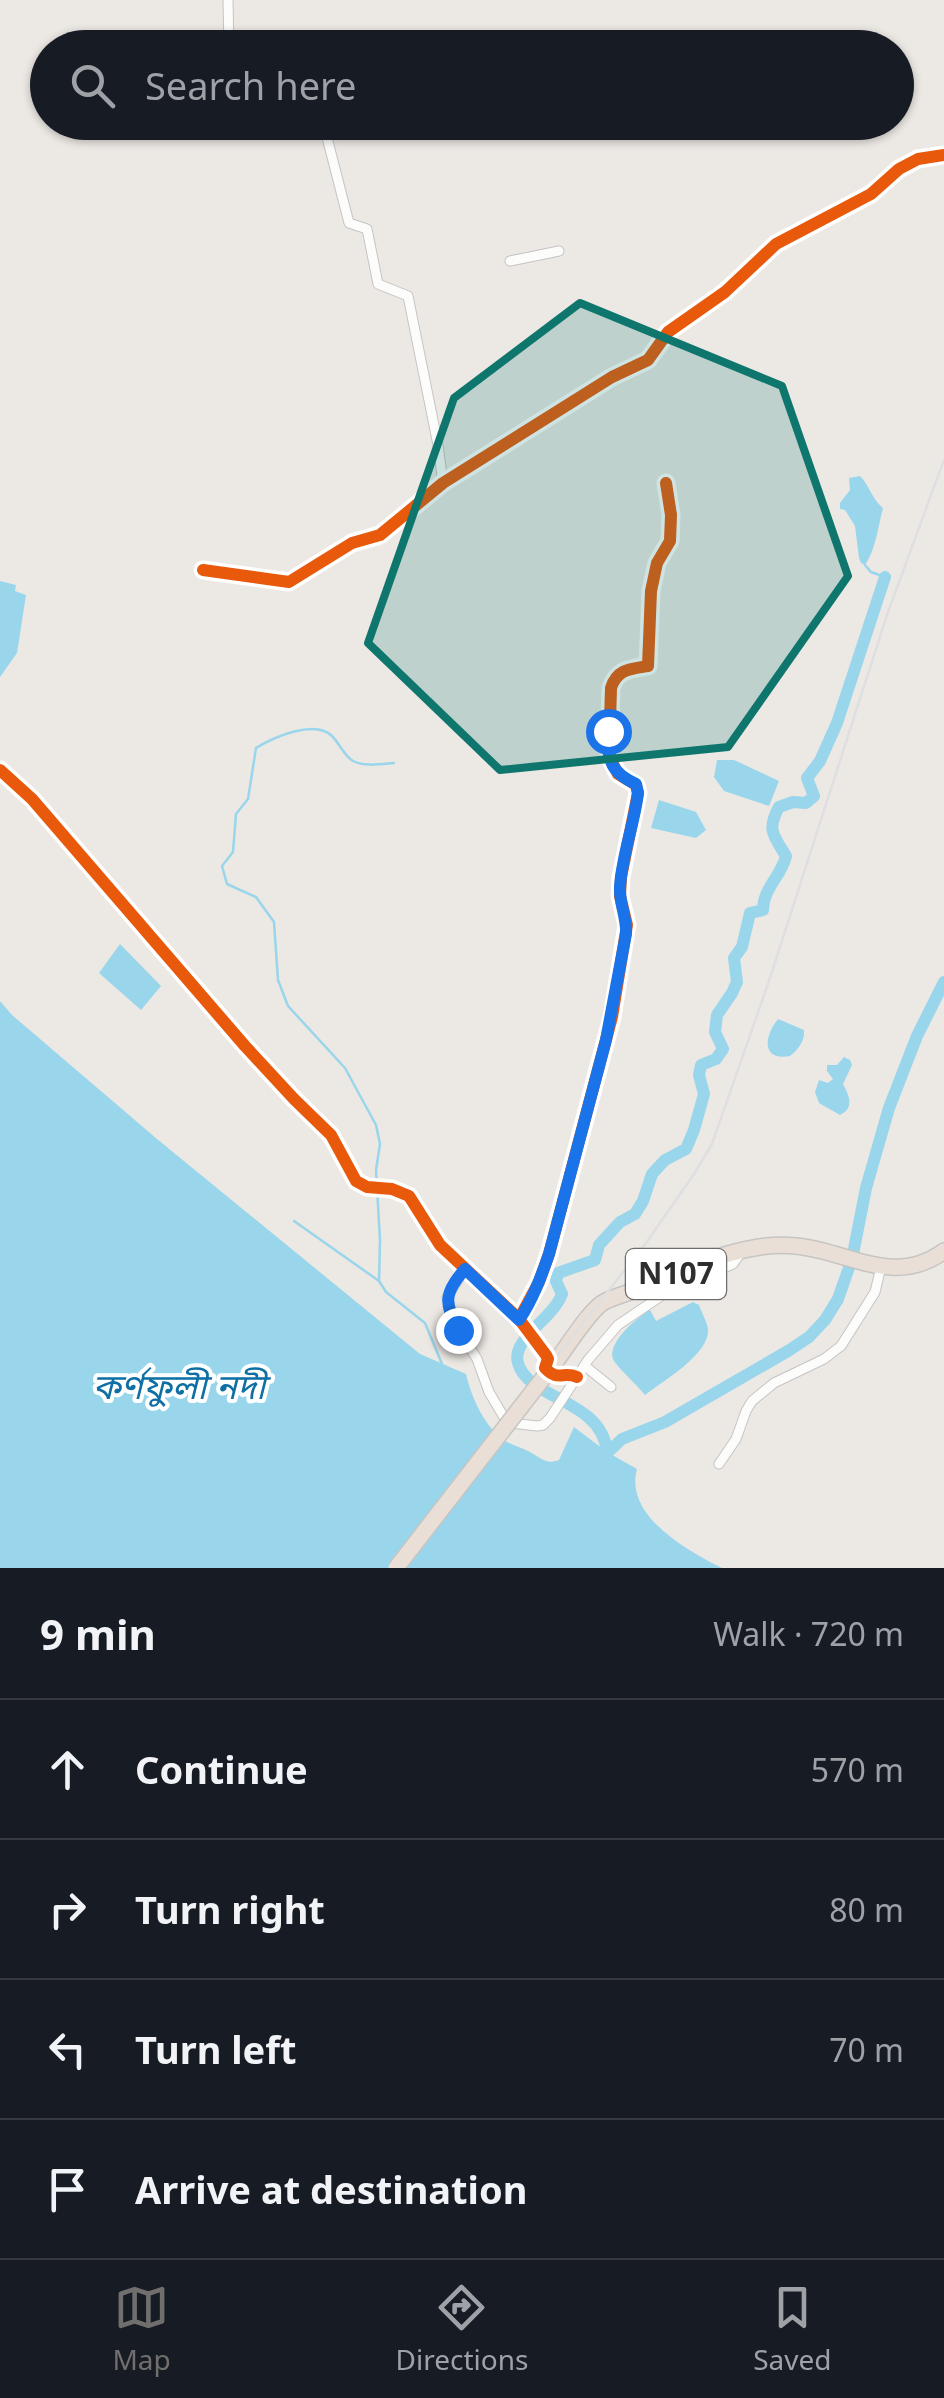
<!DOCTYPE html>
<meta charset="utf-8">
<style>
body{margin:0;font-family:"Noto Sans","Noto Sans Bengali",sans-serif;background:#242831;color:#f1f3f6}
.stop{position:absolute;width:30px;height:30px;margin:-22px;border:8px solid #1a73e8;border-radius:50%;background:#fff}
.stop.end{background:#1a73e8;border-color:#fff;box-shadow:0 2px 10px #0008}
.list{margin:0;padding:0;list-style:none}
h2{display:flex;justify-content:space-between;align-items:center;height:130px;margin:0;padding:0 40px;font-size:42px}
h2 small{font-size:32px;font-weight:400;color:#9ea1a6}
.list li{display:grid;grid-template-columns:65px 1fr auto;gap:30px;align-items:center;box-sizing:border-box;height:140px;padding:0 40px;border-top:2px solid #363941}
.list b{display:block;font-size:38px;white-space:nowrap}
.list em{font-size:32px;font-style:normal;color:#9ea1a6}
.icon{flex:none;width:55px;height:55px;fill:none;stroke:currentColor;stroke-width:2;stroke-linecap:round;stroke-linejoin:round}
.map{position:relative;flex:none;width:944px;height:1568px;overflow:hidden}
.search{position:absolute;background:#171b24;box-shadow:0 2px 8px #0004;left:30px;right:30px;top:30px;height:110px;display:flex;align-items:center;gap:25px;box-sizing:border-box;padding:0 35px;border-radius:55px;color:#9ea1a6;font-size:38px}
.sheet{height:690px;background:#171b24}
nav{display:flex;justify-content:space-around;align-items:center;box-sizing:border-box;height:140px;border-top:2px solid #363941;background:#171b24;font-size:28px;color:#9ea1a6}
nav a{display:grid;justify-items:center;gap:5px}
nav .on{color:#706f6e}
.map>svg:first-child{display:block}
.water{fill:#99d6ec}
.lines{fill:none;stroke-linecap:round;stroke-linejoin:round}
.stream{stroke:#99d6ec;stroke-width:2.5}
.river{stroke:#99d6ec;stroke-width:12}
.street-casing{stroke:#c5c4c5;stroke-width:11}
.highway-casing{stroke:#c6c5c4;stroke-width:18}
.street{stroke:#fcfcfb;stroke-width:9}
.highway{stroke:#eadfd6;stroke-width:15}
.rail{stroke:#dfdfe1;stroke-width:2.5}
.highway-bridge-casing{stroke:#c6c5c4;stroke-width:18;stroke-linecap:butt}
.highway-bridge{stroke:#eadfd6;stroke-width:15}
.cycleway-casing{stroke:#fff;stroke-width:19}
.cycleway{stroke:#e8590c;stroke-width:12}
.route{stroke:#1a73e8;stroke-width:12}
.marked{fill:#0f766e;fill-opacity:0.2;stroke:#0f766e;stroke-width:8;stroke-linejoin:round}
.labels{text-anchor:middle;stroke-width:8;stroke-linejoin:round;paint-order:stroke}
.shield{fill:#fff;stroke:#6d6d6d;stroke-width:2.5}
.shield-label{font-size:30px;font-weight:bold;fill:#2e2e2e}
.water-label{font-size:35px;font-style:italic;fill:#0d6fa3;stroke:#fff}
</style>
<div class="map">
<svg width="944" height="1568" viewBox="0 0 944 1568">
<rect width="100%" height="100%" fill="#ece8e4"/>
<g class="water">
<path d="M 860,476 C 870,486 871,498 883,508 C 878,526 876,549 865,565 L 861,563 L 859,558 L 855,526 L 845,510 L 840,509 L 840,503 L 850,490 L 849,478 Z"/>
<polygon points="0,581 16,585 15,591 26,595 17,653 0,677"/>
<polygon points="717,760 734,760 779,781 769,806 724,791 714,777"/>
<polygon points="659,800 696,812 706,830 696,838 651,828"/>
<polygon points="120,944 161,986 141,1010 99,973"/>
<path d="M 0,1001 L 12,1015 L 157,1139 L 420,1354 L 466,1374 C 471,1397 486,1430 507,1442 C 515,1446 523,1448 530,1452 C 541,1458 546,1465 559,1460 L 574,1427 L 607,1452 L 637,1469 C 624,1516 688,1551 722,1568 L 0,1568 Z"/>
<path d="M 778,1019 L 804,1030 C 805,1041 798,1050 790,1056 C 761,1061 764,1036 778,1019 Z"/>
<path d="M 844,1057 L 850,1060 L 852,1065 L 843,1084 C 849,1095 855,1108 840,1115 L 819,1103 L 815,1092 L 819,1080 L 828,1083 L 833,1079 L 827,1071 L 827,1065 L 837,1065 Z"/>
<path d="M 693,1302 L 699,1305 C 701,1312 707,1321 708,1329 C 710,1354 663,1381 645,1395 C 639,1387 615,1365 613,1359 C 607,1342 638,1317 650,1310 L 656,1321 Z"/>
</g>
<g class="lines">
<g class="stream">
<polyline points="865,565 871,572 885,577"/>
<path d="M 394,763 C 382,764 365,767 353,761 C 345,757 339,743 332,736 C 315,719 274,737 256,748 L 248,799 L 236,814 L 233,852 L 222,866 L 227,884 L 256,897 L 274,922 L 278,980 L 288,1006 L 345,1068 L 376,1125 L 380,1144 L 376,1170 L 380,1240 L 379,1281 L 386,1292 L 425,1323 L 442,1364"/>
<polyline points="294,1221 379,1281"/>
</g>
<g class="river">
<path d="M 607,1452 C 602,1399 528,1400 518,1363 C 511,1339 553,1319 562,1294 L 556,1281 L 558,1273 L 595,1260 L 599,1245 L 620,1222 L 635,1214 L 643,1201 L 652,1174 L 665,1160 L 686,1149 L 694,1130 L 704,1094 L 699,1075 L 701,1065 L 716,1059 L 723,1049 L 715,1032 L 717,1015 L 732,993 L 737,982 L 734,958 L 742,947 L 750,913 L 763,910 C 763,888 781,877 786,856 C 774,836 766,830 779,807 L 793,802 L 806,803 L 814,796 L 807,778 L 820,761 L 837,723 L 885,577"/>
<polyline points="604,1456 622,1439 665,1422 788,1351 809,1337 825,1320 838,1299 852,1259 866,1188 889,1108 917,1036 944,982"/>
</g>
<g class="street-casing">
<g id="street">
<polyline points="228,0 229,48"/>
<polyline points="240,122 246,126 292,122"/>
<polyline points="323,122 349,223 367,229 378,284 408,296 438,445 443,483"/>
<polyline points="510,261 559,251"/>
<polyline points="203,570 289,582 352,543 380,535 443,483 612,377 648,360 668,332 725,292 776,244 871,194 899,169 918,159 944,155"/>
<polyline points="0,770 32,799 245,1046 294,1099 331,1135 356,1181 367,1187 392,1189 409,1196 440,1245 519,1319"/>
<polyline points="465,1269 447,1297 454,1323 477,1359 489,1392 505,1419 511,1423 537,1426 543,1425 550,1418 588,1360 618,1325 661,1296 733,1264 742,1251"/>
<polyline points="585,1366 611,1387"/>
<path d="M 577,1377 C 563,1371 558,1382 545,1368 L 548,1359 L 546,1355 L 519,1319 L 539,1282 L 549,1254 L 612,1017 L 627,925 L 620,896 L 621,877 L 638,793 L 636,785 L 618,774 L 609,756 L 611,688 C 617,669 630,669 648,666 L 651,591 L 657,563 L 670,541 L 671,515 L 666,483"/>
<polyline points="719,1464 736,1439 746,1411 752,1401 774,1383 824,1359 841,1346 875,1292 881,1267"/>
</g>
</g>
<g class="highway-casing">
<path id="highway" d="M 551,1368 C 564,1352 589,1310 604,1302 C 615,1296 629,1293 641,1288 C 688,1269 744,1240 796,1246 C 849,1251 894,1288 944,1251"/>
</g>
<use href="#street" class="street"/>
<use href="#highway" class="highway"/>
<polyline class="rail" points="397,1568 551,1368 561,1351 646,1243 694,1174 712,1144 769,981 888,612 944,460"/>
<g class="highway-bridge-casing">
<polyline id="highway-bridge" points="396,1568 551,1368"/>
</g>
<use href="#highway-bridge" class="highway-bridge"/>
<g class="cycleway-casing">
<g id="cycleway">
<polyline points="203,570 289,582 352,543 380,535 443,483 612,377 648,360 668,332 725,292 776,244 871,194 899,169 918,159 944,155"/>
<polyline points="0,770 32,799 245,1046 294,1099 331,1135 356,1181 367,1187 392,1189 409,1196 440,1245 519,1319"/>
<path d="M 577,1377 C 563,1371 558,1382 545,1368 L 548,1359 L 546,1355 L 519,1319 L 539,1282 L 549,1254 L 612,1017 L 627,925 L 620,896 L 621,877 L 638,793 L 636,785 L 618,774 L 609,756 L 611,688 C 617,669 630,669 648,666 L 651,591 L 657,563 L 670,541 L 671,515 L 666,483"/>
</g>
</g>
<use href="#cycleway" class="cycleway"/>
</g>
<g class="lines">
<path class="route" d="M 458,1330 C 444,1302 444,1293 465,1269 L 519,1320 C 533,1299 541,1277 549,1254 L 606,1040 L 626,934 C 627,917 619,903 620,887 C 622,855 634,825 638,793 L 636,784 C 608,771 609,760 608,731"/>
</g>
<path class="marked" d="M 580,303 L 782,386 L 848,576 L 728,747 L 500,770 L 368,643 L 454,398 Z"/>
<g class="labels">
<rect class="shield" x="626" y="1249" width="100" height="50" rx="8"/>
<g class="shield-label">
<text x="676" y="1284">N107</text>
</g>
<g class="water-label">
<text x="179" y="1399">কর্ণফুলী নদী</text>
</g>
</g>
</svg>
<div class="stop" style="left:608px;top:731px"></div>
<div class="stop end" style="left:458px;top:1330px"></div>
<div class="search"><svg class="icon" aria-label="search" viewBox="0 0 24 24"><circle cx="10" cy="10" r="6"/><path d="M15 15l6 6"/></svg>Search here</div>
</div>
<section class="sheet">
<h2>9 min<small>Walk · 720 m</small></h2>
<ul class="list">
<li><svg class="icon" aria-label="ahead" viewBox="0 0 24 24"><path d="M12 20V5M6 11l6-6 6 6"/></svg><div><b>Continue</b></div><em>570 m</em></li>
<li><svg class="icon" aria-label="right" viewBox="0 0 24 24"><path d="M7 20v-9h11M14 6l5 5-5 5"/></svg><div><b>Turn right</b></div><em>80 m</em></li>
<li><svg class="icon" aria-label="left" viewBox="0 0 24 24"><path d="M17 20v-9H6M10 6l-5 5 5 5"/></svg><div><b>Turn left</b></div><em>70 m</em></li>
<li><svg class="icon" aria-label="arrive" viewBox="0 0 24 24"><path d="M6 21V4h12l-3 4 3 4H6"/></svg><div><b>Arrive at destination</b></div></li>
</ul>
</section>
<nav>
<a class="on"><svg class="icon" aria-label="map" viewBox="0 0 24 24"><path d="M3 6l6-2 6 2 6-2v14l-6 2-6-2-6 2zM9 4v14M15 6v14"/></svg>Map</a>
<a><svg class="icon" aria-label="directions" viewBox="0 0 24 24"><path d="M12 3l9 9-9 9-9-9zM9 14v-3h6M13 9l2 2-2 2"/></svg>Directions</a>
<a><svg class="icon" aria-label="saved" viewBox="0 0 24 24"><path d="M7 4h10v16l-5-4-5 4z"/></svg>Saved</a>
</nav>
